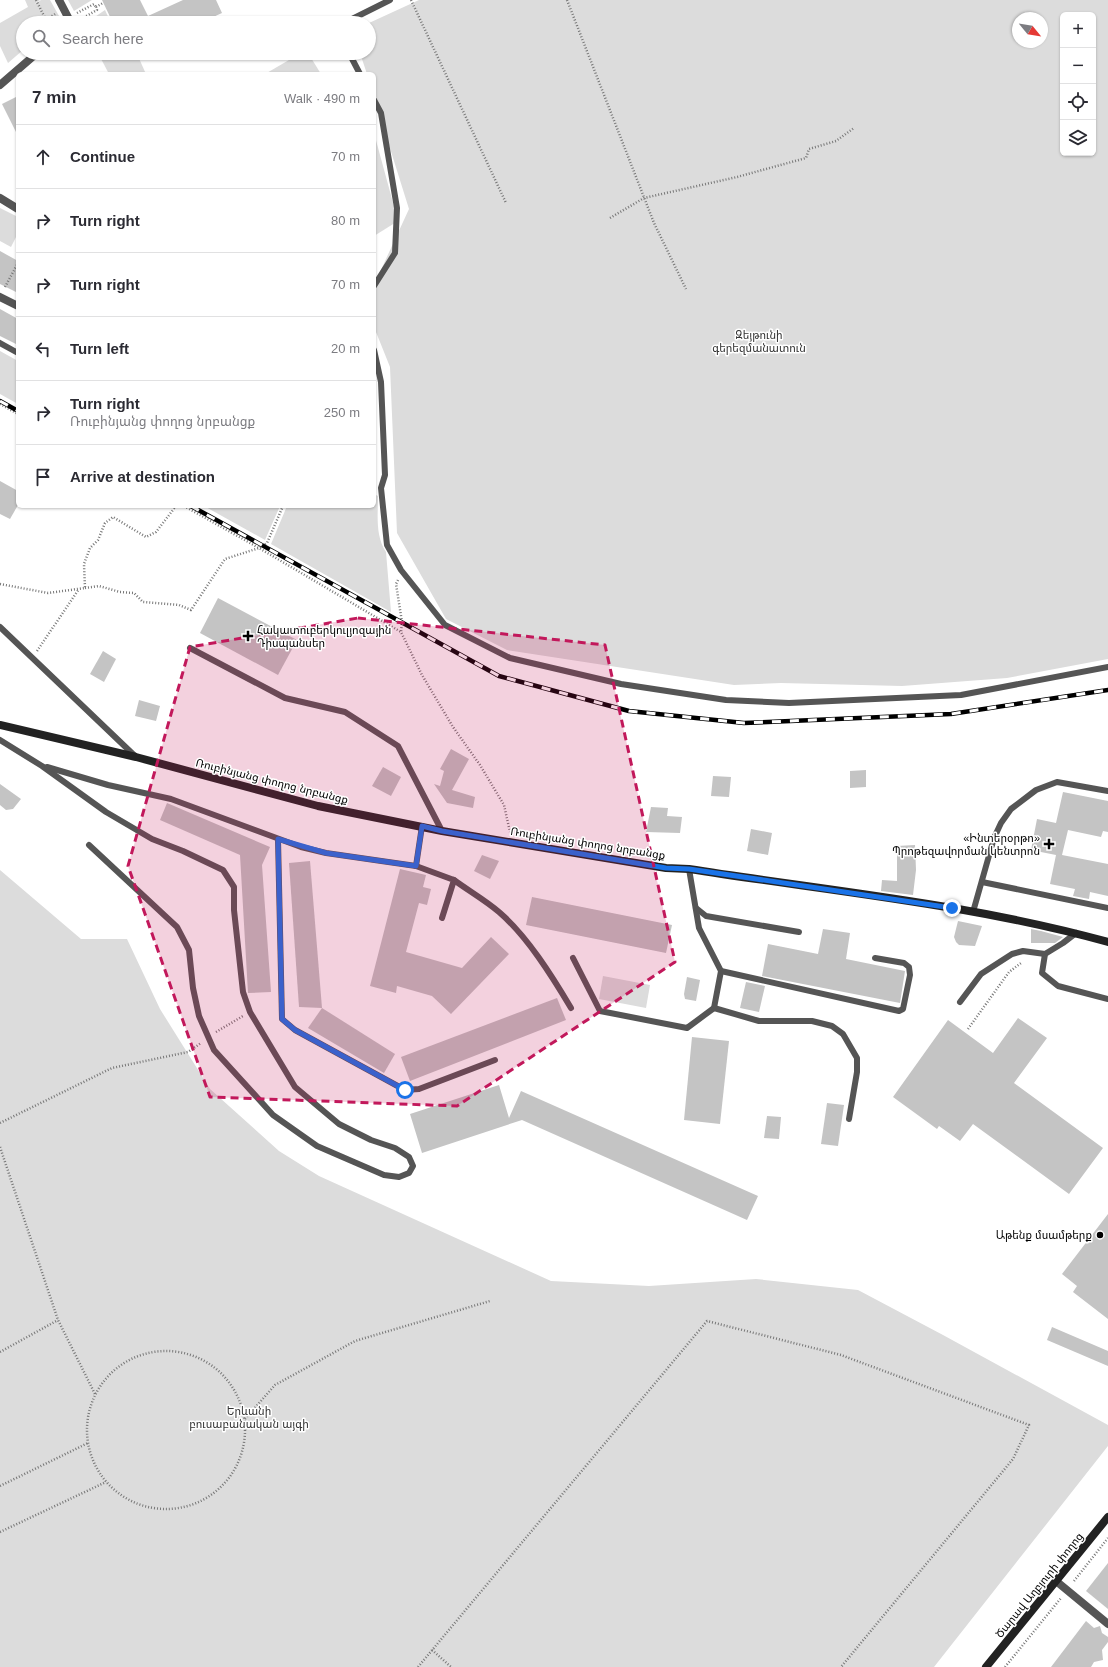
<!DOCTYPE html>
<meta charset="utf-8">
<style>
body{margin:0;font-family:Arial,"Noto Sans Armenian",sans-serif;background:#f2f2f3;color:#2b2b33}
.controls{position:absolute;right:12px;top:12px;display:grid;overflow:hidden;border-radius:6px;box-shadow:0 1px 3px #0004}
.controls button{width:36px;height:36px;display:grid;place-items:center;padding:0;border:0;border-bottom:1px solid #e1e1e2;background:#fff;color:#2b2b33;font:20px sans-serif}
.compass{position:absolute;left:1012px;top:12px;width:36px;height:36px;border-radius:50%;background:#fff;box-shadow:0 1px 3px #0004;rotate:120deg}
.stop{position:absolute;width:12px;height:12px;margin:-9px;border:3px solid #1a73e8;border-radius:50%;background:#fff}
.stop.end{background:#1a73e8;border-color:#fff;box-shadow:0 1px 4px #0008}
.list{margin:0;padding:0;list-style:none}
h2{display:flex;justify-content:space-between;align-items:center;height:52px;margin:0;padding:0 16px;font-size:17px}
h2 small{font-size:13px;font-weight:400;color:#7c7c81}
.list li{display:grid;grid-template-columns:26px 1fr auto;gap:12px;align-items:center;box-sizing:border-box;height:64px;padding:0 16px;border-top:1px solid #e1e1e2}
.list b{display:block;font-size:15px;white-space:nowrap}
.list p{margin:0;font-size:13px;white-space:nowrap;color:#7c7c81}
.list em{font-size:13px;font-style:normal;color:#7c7c81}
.icon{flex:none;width:22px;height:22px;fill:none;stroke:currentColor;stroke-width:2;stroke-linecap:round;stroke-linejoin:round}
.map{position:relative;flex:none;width:1108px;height:1667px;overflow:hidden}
.search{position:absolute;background:#fff;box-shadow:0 1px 3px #0004;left:16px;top:16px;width:360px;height:44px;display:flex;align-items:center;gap:10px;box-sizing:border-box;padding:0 14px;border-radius:22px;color:#7c7c81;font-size:15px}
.panel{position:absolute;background:#fff;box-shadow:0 1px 3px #0004;left:16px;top:72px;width:360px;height:436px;border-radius:6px}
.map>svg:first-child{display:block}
.green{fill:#dcdcdc;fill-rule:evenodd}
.building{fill:#c4c4c4}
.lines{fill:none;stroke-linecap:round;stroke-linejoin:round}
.path{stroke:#777;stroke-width:2.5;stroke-dasharray:1 2;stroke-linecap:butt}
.lane{stroke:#555;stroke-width:6}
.street{stroke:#555;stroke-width:8}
.secondary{stroke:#222;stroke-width:8}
.rail-casing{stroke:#000;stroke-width:4.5}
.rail{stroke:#fff;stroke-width:3;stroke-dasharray:9;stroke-linecap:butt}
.route{stroke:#1a73e8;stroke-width:5}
.marked{fill:#c2185b;fill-opacity:0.2;stroke:#c2185b;stroke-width:3;stroke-dasharray:8 5;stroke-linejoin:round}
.poi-dot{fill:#000;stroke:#fff;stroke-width:1.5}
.labels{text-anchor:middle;stroke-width:3;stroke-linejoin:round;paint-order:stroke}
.park-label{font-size:11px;fill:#333;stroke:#fff}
.poi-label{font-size:11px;fill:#000;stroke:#fff;text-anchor:end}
.street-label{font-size:11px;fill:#000;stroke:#fff}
</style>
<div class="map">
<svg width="1108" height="1667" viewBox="0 0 1108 1667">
<rect width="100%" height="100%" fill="#fff"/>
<g class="green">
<polygon points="25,0 40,0 33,5 41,0 50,0 59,16 57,23 23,23 23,50 8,63 0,46 0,23 28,7"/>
<polygon points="68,0 92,0 74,11"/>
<path d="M 419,0 L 1108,0 L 1108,659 L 1007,678 L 902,686 L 781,683 L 734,685 L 507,650 L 446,619 L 397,533 L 390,367 L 374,327 L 374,285 L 409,209 L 374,97 L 374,74 L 367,74 L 360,53 L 369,53 L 369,23 ZM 1063,15 L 1093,15 L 1093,153 L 1063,153 ZM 1018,18 L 1042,18 L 1042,42 L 1018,42 Z"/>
<polygon points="105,10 111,23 86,23"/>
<polygon points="98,53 137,54 146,74 109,74"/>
<polygon points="301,53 308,53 321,74 265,74"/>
<polygon points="374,133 398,221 374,236"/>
<polygon points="0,208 18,217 18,233 11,247 0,241"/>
<polygon points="0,351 18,361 18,404 0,394"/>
<path d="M 374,494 L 378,496 C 378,514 375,536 386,552 L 391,612 L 271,544 L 287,506 L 374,506 Z"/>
<polygon points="204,506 280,506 265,540"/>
<polygon points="0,870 81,939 127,939 160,1009 210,1089 279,1151 319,1176 551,1281 649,1286 756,1279 858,1290 943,1335 1108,1425 1108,1446 934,1667 0,1667"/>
<polygon points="603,976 650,985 646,1008 599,999"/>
</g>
<g class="building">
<polygon points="102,0 140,0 148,16 183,0 216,0 222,13 200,23 113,23"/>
<polygon points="18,96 18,136 2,104"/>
<polygon points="0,251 18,261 18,293 0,284"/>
<polygon points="0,309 18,319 18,345 0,336"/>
<polygon points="0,481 18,491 18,505 10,519 0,514"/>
<polygon points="218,598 297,640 278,675 200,633"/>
<polygon points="103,651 116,659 104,682 90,674"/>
<polygon points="139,700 160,706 156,721 135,716"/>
<polygon points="451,749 469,759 452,790 475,797 473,808 447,803 434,784 440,786 444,771 440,769"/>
<polygon points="383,767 401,777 391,796 372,786"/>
<polygon points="866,770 866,787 850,788 850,771"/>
<polygon points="713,776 731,777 729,797 711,796"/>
<polygon points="0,784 21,799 13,809 6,810 0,805"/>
<polygon points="1063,792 1108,801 1108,832 1103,831 1101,837 1068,830 1062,855 1108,864 1108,896 1090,892 1089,899 1073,896 1075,889 1050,884 1056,855 1031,850 1037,819 1056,823"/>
<polygon points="167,803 270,847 262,865 271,992 248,993 240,855 160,820"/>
<polygon points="651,807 668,808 667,816 682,817 680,833 646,832"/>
<polygon points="751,829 772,833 768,855 747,851"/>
<polygon points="915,845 916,870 913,895 881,891 882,880 897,881 897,846"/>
<polygon points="482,855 499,861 490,879 474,871"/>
<polygon points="310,861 322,1008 299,1007 289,863"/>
<polygon points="400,869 426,875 423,887 431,889 427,905 419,903 406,952 462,968 491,937 509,954 451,1014 432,996 397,986 396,993 370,986"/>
<polygon points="532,897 672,925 666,953 526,925"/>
<polygon points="958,921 982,926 975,946 959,945 956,942 954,937"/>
<polygon points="823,929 850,933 846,959 905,971 900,1003 762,976 768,944 818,954"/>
<polygon points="1031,929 1041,931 1063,937 1055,943 1031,943"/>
<polygon points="687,977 700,980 696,1001 685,999 684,994"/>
<polygon points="746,982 765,986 759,1012 740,1008"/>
<polygon points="557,998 566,1020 410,1081 401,1057"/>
<polygon points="322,1008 395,1054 384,1073 308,1028"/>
<polygon points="1018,1018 1047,1038 1014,1083 1103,1148 1069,1194 973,1124 960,1141 939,1126 937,1129 893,1097 948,1020 993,1053"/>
<polygon points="692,1037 729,1041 720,1124 684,1120"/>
<polygon points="499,1085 509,1118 521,1091 758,1196 747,1220 522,1120 422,1153 410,1114"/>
<polygon points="827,1103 844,1105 838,1146 821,1144"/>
<polygon points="767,1116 781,1117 779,1139 764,1138"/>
<polygon points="1108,1214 1108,1319 1073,1292 1077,1286 1062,1274"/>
<polygon points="1052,1327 1108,1351 1108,1366 1047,1340"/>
<polygon points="1108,1563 1108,1609 1086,1591"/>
<polygon points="1086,1621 1094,1628 1100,1626 1102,1633 1108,1637 1108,1642 1102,1650 1103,1660 1094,1662 1091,1667 1051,1667"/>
</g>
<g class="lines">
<g class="path">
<polyline points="36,0 46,20"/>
<polyline points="411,0 506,203"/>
<polyline points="567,0 654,223 686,289"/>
<polyline points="96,7 103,3"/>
<polyline points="77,13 94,4 96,7"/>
<polyline points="81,19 97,10 96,7"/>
<polyline points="42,23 55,14"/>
<polyline points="610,218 644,198 737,177 806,158 809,149 836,141 854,128"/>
<polyline points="5,287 18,263"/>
<polyline points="0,404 18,414"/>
<polyline points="184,506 259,548 267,543 283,506"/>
<polyline points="398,580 396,584 402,622 401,632"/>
<polyline points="0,584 48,593 85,588 84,564 90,548 98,540 105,523 113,517 146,537 156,532 176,506"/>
<polyline points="85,588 99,586 120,592 134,593 143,602 179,605 191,610 225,559 259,548 401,632 422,675 453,727 480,765 504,805 510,832"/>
<polyline points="37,651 79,589"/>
<polyline points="968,1029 1009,972 1021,963"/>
<polyline points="216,1032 243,1016"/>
<polyline points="0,1123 112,1068 188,1052 201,1043"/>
<polyline points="0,1147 58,1320 95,1394"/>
<circle cx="166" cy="1430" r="79"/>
<polyline points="0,1352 58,1320"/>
<polyline points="245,1419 275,1385 355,1341 490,1301"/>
<polyline points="0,1486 88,1443"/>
<polyline points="0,1532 106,1482"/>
<polyline points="1074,1581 1108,1538"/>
<polyline points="432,1650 451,1667"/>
<polyline points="418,1667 707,1321 841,1355 1029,1425 1013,1459 841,1667"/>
<polyline points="1005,1667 1061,1598"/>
</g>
<g class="lane">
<polyline points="344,23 390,0"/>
<polyline points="349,53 360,74"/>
<polyline points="374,100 381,113 397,208 395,253 374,286"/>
<polyline points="0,343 18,353"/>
<polyline points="374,350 381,382 385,475 381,488 387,545 401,570 445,625 510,658 621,684 726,700 789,703 961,695 1108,667"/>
<polyline points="0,627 136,757"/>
<polyline points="190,648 285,698 345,712 398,746 442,831"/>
<polyline points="0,740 42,766 106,812 152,839 183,851 223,870 234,887 234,910 243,992 250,1012 295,1087 339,1124 371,1140 395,1148 409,1157 413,1166 409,1173 399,1177 384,1175 317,1146 273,1115 214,1050 199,1016 193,988 189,950 177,927 89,845"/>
<polyline points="47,767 108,785 171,799 301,847 326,853 416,866 454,880 442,918"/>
<polyline points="278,839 282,1019 295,1030 405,1090 419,1089 495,1060"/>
<polyline points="416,866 422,826"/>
<path d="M 454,880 C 469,891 485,900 499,912 C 527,936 552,976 571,1008"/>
<polyline points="982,882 1108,908"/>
<polyline points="696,908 706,916 799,932"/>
<polyline points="973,912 994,838 1001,823 1011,809 1036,790 1057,782 1108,791"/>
<polyline points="1076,933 1063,943 1045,954 1042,973 1058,986 1108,999"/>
<polyline points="573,958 600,1011 687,1028 714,1008 721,971 699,928 689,869"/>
<polyline points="721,971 899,1011 903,1009 910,975 909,967 904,963 875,958"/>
<polyline points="960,1002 981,974 1012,954 1023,951 1045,954"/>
<polyline points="714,1008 759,1021 812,1021 832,1026 843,1034 857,1058 857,1072 849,1119"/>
</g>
<g class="street">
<polyline points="59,0 71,23"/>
<polyline points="0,85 37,53"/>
<polyline points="0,198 18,209"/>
<polyline points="0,297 18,306"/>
<polyline points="1056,1581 1108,1624"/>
</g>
<g class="secondary">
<path d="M 0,725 L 136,757 L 318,806 L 442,831 L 666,868 L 689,869 C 829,891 971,904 1108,942"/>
<polyline points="986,1667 1108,1517"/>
</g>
<g class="rail-casing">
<g id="rail">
<polyline points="0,401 18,411"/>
<polyline points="191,506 499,676 629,711 744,723 951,714 1108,690"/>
</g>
</g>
<use href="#rail" class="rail"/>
</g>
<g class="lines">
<polyline class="route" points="405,1090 295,1030 282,1019 278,839 326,853 416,866 422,826 442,831 666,868 689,869 952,908"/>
</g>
<path class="marked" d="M 358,618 L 605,645 L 675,962 L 457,1106 L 210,1097 L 128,866 L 190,647 Z"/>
<g class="poi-dot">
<path d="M246 630h4v4h4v4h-4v4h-4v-4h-4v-4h4z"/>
<path d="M1047 838h4v4h4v4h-4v4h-4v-4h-4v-4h4z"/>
<circle cx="1100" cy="1235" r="4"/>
</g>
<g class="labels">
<g class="park-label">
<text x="759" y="339">Զեյթունի<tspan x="759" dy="13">գերեզմանատուն</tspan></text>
<text x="249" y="1415">Երևանի<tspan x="249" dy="13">բուսաբանական այգի</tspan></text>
</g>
<g class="poi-label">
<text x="257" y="634" text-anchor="start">Հակատուբերկուլյոզային<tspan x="257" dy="13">Դիսպանսեր</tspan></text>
<text x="1040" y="842">«Ինտերօրթո»<tspan x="1040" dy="13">Պրոթեզավորման կենտրոն</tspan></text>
<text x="1092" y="1239">Աթենք մսամթերք</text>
</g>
<g class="street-label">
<text transform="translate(272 781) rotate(14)" y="4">Ռուբինյանց փողոց նրբանցք</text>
<text transform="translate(588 843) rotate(9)" y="4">Ռուբինյանց փողոց նրբանցք</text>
<text transform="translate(1039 1585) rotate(-51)" y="4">Ծարավ Աղբյուրի փողոց</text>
</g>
</g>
</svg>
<div class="controls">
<button>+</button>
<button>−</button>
<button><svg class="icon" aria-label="locate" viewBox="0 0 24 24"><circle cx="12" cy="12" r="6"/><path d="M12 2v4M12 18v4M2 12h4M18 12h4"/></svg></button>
<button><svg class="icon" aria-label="layers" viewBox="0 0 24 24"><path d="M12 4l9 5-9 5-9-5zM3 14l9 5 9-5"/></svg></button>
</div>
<svg class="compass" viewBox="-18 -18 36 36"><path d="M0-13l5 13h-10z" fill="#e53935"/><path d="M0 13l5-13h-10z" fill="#7c7c81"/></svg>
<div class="stop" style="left:405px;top:1090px"></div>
<div class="stop end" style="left:952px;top:908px"></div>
<div class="search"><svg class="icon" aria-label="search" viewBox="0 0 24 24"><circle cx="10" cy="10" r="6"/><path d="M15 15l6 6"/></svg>Search here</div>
<section class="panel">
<h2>7 min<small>Walk · 490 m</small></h2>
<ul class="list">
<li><svg class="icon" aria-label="ahead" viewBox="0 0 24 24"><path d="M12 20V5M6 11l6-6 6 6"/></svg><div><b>Continue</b></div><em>70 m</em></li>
<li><svg class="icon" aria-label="right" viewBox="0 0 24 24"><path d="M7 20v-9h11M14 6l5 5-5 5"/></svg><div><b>Turn right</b></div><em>80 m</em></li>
<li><svg class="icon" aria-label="right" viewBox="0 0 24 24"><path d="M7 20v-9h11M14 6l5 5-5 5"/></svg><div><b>Turn right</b></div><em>70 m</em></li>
<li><svg class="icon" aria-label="left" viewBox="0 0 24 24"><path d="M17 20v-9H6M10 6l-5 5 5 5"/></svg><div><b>Turn left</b></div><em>20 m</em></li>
<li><svg class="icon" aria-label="right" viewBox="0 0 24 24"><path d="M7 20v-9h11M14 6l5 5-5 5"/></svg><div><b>Turn right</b><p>Ռուբինյանց փողոց նրբանցք</p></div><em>250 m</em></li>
<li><svg class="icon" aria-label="arrive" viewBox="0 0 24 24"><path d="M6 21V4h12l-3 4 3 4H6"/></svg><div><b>Arrive at destination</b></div></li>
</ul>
</section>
</div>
